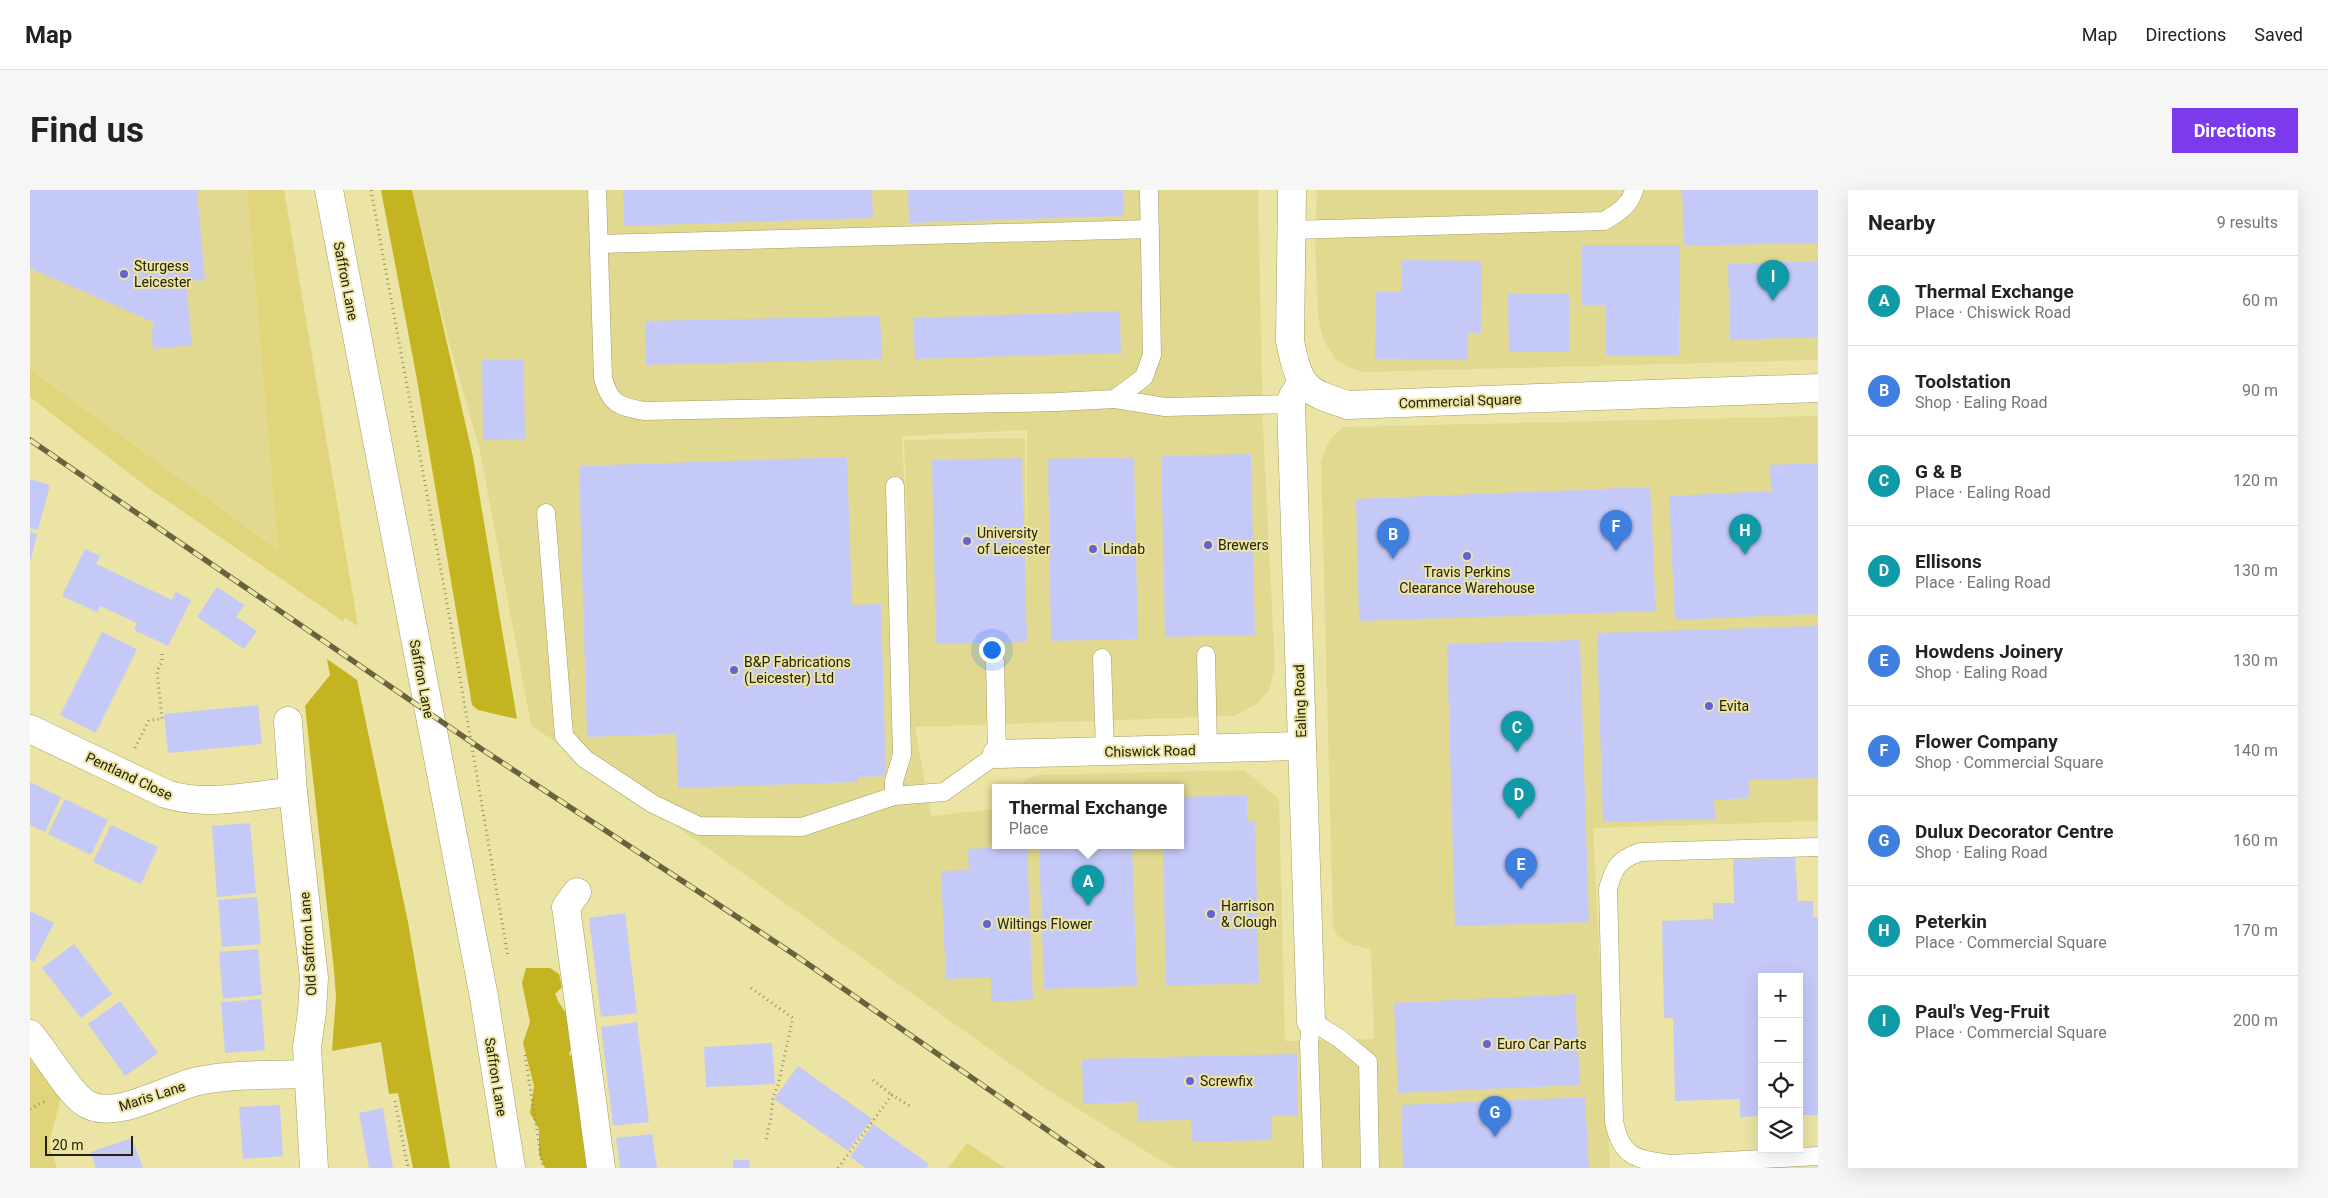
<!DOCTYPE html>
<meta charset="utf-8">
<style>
body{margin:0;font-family:Roboto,sans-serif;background:#f6f6f6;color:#222}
.controls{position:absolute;right:15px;bottom:15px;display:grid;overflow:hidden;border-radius:0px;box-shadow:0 5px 20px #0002}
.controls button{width:45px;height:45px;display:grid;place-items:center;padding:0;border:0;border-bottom:1px solid #e0e0e0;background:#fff;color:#222;font:25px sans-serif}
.scale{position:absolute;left:15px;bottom:12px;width:88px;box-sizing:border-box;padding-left:5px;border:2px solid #252208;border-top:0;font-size:14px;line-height:18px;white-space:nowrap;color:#252208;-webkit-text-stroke:4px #ebe4a4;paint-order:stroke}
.you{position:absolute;left:961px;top:459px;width:18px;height:18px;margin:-12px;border:4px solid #fff;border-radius:50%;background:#1a73e8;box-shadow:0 0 0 8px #1a73e833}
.badge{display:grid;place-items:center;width:32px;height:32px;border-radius:50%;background:#7c3aed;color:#fff;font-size:16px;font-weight:700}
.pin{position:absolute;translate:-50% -41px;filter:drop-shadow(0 1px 2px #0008)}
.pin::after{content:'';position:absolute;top:26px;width:18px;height:15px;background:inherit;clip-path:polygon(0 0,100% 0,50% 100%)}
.popup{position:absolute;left:962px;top:594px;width:192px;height:65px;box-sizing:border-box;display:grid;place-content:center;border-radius:0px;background:#fff;filter:drop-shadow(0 1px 4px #0005);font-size:16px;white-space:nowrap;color:#767676}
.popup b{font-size:19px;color:#222}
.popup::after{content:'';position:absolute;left:50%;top:100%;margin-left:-10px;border:10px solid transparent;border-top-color:#fff}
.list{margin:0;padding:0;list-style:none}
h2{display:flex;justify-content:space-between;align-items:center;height:65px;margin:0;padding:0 20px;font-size:21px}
h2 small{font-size:16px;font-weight:400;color:#767676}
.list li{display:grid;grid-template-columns:32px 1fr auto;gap:15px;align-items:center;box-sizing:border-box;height:90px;padding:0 20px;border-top:1px solid #e0e0e0}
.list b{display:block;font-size:19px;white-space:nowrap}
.list p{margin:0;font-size:16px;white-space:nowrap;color:#767676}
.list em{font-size:16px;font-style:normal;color:#767676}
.icon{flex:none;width:28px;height:28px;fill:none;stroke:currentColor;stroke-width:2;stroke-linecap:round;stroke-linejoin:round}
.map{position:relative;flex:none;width:1788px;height:978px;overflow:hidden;border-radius:0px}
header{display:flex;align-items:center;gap:30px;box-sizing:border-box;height:70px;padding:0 25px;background:#fff;border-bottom:1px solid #e0e0e0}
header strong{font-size:24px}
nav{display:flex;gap:28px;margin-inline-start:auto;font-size:18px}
.intro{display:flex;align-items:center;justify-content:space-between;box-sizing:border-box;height:120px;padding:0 30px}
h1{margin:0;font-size:35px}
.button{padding:12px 22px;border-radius:0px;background:#7c3aed;color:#fff;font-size:18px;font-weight:700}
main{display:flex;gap:30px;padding:0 30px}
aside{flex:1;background:#fff;border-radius:0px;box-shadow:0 5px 20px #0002}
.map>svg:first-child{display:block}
.built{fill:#e2d991;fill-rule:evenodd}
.green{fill:#e1d57c}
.forest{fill:#c5b421}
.building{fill:#c5c9f8}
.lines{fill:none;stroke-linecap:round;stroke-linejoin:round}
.lane-casing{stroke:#a59d60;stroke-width:19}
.street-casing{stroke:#a59d60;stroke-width:29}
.secondary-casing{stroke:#a59d60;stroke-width:29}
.path{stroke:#969161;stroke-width:3;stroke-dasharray:1 4;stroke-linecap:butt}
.lane{stroke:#fff;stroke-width:18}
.street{stroke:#fff;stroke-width:28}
.secondary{stroke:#fff;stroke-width:28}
.rail-casing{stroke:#68633d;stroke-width:5.5}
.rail{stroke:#ebe4a4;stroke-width:4;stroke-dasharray:11;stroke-linecap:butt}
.poi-dot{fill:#6860da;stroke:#ebe4a4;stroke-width:2}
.labels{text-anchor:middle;stroke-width:4;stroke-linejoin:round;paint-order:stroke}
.poi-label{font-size:14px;fill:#252208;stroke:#ebe4a4;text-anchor:start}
.street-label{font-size:14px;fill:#252208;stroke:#ebe4a4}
</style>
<header>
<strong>Map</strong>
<nav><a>Map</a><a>Directions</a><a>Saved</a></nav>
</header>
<div class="intro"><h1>Find us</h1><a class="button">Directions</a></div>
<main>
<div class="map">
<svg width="1788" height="978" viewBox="0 0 1788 978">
<rect width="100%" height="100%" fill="#ebe4a4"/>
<g class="built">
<polygon points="0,0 217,0 248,360 0,179"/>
<path d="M 382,0 L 1228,0 L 1233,236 L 1245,478 L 1239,500 L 1227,514 L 1204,526 L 885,537 L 901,626 L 965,619 L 966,655 L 1150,655 L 1150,597 L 989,597 L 998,588 L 1008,585 L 1214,580 L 1249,609 L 1255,851 L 1344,849 L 1341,759 L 1322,755 L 1314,750 L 1307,745 L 1303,735 L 1291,272 L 1297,255 L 1304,245 L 1314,237 L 1788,226 L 1788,631 L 1563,638 L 1580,978 L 1147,978 L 1133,972 L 1013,897 L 686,664 L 501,535 L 450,261 L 417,145 ZM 997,240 L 997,387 L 995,248 L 874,250 L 882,450 L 872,246 Z"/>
<polygon points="1287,0 1788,0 1788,170 1335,182 1322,179 1306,170 1294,151 1288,127 1285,50"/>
</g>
<g class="green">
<polygon points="217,0 254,0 328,436 314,427 314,432 117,297 0,207 0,179 248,360"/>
<polygon points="0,864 31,907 19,953 27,978 0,978"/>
<polygon points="937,953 975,978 918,978"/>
</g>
<g class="forest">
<polygon points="351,0 382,0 443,267 487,529 448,520 442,515 386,184"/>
<polygon points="297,469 327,490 378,732 420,978 383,978 368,903 359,904 351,852 302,861 306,807 304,780 275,516 300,485"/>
<path d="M 496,778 L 520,778 L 529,784 L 532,797 L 525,804 C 537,834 555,827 539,864 L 549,874 L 562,978 L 515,978 L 509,965 L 509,939 L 500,923 L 504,896 L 493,853 L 500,832 L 492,793 Z"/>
</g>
<g class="building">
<polygon points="0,0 167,0 175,90 156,92 162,155 123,159 121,141 125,133 0,78"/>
<polygon points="593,0 842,0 843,28 594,36"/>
<polygon points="878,0 1093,0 1094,26 879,33"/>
<polygon points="1652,0 1788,0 1788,53 1654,56"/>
<polygon points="1552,55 1650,55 1649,165 1576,165 1576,115 1552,115"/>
<polygon points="1371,70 1452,71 1451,143 1438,143 1438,170 1345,169 1346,102 1371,102"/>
<polygon points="1788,71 1788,147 1700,150 1698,74"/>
<polygon points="1539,103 1539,162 1479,162 1478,104"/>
<polygon points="1090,121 1091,163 885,169 883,128"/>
<polygon points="850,126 852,169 616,175 615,131"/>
<polygon points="452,170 494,170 495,249 453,250"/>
<polygon points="1221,264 1225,445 1135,447 1131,266"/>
<polygon points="817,267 822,415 851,414 856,586 828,587 828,592 648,598 646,544 557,547 549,276"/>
<polygon points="1104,267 1108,449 1021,451 1018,269"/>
<polygon points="992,268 997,452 906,454 902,270"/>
<polygon points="1788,273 1788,424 1645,430 1639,306 1741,301 1740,275"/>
<polygon points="0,289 20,295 8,340 0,338"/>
<polygon points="1620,297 1626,421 1329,431 1326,309"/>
<polygon points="0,342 7,344 1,370 0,369"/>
<polygon points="55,359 70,366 66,374 142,410 146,402 161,410 138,456 104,440 107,433 70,416 67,422 32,406"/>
<polygon points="187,397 214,415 206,427 227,441 214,459 167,427"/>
<polygon points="1788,436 1788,588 1719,590 1719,608 1684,610 1685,629 1573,632 1567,443"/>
<polygon points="72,442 107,459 66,543 30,525"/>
<polygon points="1550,450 1559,732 1425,736 1417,454"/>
<polygon points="228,515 232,554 138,563 134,524"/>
<polygon points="0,592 31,607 15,642 0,635"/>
<polygon points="1217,605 1217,631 1225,631 1229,793 1136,796 1133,655 1150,655 1150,607"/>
<polygon points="35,609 78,630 61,665 18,644"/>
<polygon points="220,633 226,703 187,707 182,636"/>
<polygon points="81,635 128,657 111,694 63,672"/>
<polygon points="1009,655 1102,655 1107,796 1014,799"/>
<polygon points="997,656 1003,810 961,812 961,787 916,789 911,681 939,680 938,659"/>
<polygon points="1765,668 1768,711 1783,711 1783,727 1788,727 1788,925 1769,925 1769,787 1732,787 1732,926 1710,927 1710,909 1645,911 1643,828 1634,828 1632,731 1683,729 1683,713 1704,713 1703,669"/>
<polygon points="227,707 231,754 192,757 188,710"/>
<polygon points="0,721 24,733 4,772 0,770"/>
<polygon points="595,723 607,823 571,827 559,728"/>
<polygon points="44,754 82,804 51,828 12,778"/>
<polygon points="228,759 232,805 193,809 189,762"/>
<polygon points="1545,804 1550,895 1368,903 1364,813"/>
<polygon points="231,809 235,860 195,863 191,812"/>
<polygon points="90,811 128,863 95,886 58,834"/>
<polygon points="607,832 619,932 583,936 571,837"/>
<polygon points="742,853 745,894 676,897 674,857"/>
<polygon points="1267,864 1268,925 1242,925 1242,950 1162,952 1161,930 1107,931 1107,912 1053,914 1052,869"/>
<polygon points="768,876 842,929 818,961 744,909"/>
<polygon points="1555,907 1559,978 1373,978 1371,915"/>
<polygon points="250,915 253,966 213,969 209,917"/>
<polygon points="353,918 363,978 339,978 329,923"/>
<polygon points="843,934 899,974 896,978 836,978 820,967"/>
<polygon points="622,944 627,978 590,978 586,948"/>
<polygon points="102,948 113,978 66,978 60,962"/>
<polygon points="703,970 719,970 720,978 703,978"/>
</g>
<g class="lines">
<g class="lane-casing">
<g id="lane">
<path d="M 567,0 L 573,188 C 580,214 588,216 614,221 L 1027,212 L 1085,209 L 1114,187 L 1122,165 L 1119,0"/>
<path d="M 1261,40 L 1574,31 C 1587,23 1600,16 1604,0"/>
<polyline points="569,54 1120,39"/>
<polyline points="1085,209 1135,217 1261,214"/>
<polyline points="516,323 534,546 555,569 623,614 669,636 772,637 864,606 914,602 967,564 965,471"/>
<polyline points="1176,465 1178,559"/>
<polyline points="1072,468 1075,562"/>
<polyline points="864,606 864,591 872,565 865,296"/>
<path d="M 1788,657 L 1610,662 C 1588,670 1584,677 1578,699 L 1584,931 C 1591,968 1606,969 1641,974 L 1788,966"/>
<polyline points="1283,978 1279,853 1281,831 1309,848 1338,872 1340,978"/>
</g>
</g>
<g class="street-casing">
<g id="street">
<path d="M 1262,0 L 1260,151 C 1269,196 1274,202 1318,215 L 1788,198"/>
<polyline points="1272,193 1263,206 1261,214 1281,831"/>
<polyline points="258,531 263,602 284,788 282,822 277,857 284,978"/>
<path d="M 0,539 L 136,604 C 177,617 221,605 263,602"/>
<polyline points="967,564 1272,556"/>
<polyline points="547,702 536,717 571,978"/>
<path d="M 0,844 C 15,861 39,903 55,913 C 84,932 137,898 168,891 C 204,884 241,885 278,884"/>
</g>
</g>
<g class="secondary-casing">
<polyline id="secondary" points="299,0 454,807 481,978"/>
</g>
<g class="path">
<polyline points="341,0 419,424 478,767"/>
<polyline points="105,558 119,530 132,529 127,481 132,472 132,462"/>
<polyline points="721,798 763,828 748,895 743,907 741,928 736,950"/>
<polyline points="495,865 513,978"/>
<polyline points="843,890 862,905"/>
<polyline points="365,911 378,978"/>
<polyline points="0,919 15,911"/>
<polyline points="808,978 862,905 880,916"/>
</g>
<use href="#lane" class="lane"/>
<use href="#street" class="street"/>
<use href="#secondary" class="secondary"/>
<g class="rail-casing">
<polyline id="rail" points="0,250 453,560 762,763 1072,978"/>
</g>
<use href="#rail" class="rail"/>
</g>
<g class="poi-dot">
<circle cx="94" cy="84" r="5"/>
<circle cx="937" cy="351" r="5"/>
<circle cx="1178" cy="355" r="5"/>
<circle cx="1063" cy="359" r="5"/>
<circle cx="1437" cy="366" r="5"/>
<circle cx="704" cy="480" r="5"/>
<circle cx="1679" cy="516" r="5"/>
<circle cx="1181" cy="724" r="5"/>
<circle cx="957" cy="734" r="5"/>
<circle cx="1457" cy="854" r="5"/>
<circle cx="1160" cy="891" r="5"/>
</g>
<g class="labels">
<g class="poi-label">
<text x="104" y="81">Sturgess<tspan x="104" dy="16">Leicester</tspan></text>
<text x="947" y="348">University<tspan x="947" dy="16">of Leicester</tspan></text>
<text x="1188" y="360">Brewers</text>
<text x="1073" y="364">Lindab</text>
<text x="1437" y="387" text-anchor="middle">Travis Perkins<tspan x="1437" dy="16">Clearance Warehouse</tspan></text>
<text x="714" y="477">B&amp;P Fabrications<tspan x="714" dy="16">(Leicester) Ltd</tspan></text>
<text x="1689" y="521">Evita</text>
<text x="1191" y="721">Harrison<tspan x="1191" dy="16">&amp; Clough</tspan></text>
<text x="967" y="739">Wiltings Flower</text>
<text x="1467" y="859">Euro Car Parts</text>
<text x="1170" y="896">Screwfix</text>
</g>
<g class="street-label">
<text transform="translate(316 91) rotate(79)" y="5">Saffron Lane</text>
<text transform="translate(1430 211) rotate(-2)" y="5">Commercial Square</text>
<text transform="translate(392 489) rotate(79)" y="5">Saffron Lane</text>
<text transform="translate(1270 511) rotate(-92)" y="5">Ealing Road</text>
<text transform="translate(1120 561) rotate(-1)" y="5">Chiswick Road</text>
<text transform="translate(99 586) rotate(25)" y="5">Pentland Close</text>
<text transform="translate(278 754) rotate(-94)" y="5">Old Saffron Lane</text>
<text transform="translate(466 887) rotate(81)" y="5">Saffron Lane</text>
<text transform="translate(122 906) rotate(-18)" y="5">Maris Lane</text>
</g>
</g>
</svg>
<div class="controls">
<button>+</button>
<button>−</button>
<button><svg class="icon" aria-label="locate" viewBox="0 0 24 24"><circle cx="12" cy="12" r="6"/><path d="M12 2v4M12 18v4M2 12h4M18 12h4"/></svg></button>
<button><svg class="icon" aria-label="layers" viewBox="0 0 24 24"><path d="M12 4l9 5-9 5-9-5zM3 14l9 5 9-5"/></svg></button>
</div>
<div class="scale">20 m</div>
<div class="you"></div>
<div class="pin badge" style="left:1058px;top:716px;background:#0f9aa8">A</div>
<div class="popup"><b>Thermal Exchange</b>Place</div>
<div class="pin badge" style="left:1363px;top:369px;background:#3f7fe0">B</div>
<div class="pin badge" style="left:1487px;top:562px;background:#0f9aa8">C</div>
<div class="pin badge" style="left:1489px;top:629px;background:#0f9aa8">D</div>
<div class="pin badge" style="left:1491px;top:699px;background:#3f7fe0">E</div>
<div class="pin badge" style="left:1586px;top:361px;background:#3f7fe0">F</div>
<div class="pin badge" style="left:1465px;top:947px;background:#3f7fe0">G</div>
<div class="pin badge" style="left:1715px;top:365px;background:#0f9aa8">H</div>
<div class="pin badge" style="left:1743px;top:111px;background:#0f9aa8">I</div>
</div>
<aside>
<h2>Nearby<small>9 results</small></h2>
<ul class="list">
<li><span class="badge" style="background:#0f9aa8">A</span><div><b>Thermal Exchange</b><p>Place · Chiswick Road</p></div><em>60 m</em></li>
<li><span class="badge" style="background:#3f7fe0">B</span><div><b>Toolstation</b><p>Shop · Ealing Road</p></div><em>90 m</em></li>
<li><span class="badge" style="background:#0f9aa8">C</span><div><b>G &amp; B</b><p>Place · Ealing Road</p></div><em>120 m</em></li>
<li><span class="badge" style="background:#0f9aa8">D</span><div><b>Ellisons</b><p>Place · Ealing Road</p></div><em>130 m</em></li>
<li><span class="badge" style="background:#3f7fe0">E</span><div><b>Howdens Joinery</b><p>Shop · Ealing Road</p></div><em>130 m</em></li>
<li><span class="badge" style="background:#3f7fe0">F</span><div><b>Flower Company</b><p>Shop · Commercial Square</p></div><em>140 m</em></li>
<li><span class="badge" style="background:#3f7fe0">G</span><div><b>Dulux Decorator Centre</b><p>Shop · Ealing Road</p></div><em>160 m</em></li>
<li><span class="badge" style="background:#0f9aa8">H</span><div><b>Peterkin</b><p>Place · Commercial Square</p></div><em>170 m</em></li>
<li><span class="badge" style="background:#0f9aa8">I</span><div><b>Paul's Veg-Fruit</b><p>Place · Commercial Square</p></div><em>200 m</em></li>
</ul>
</aside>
</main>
